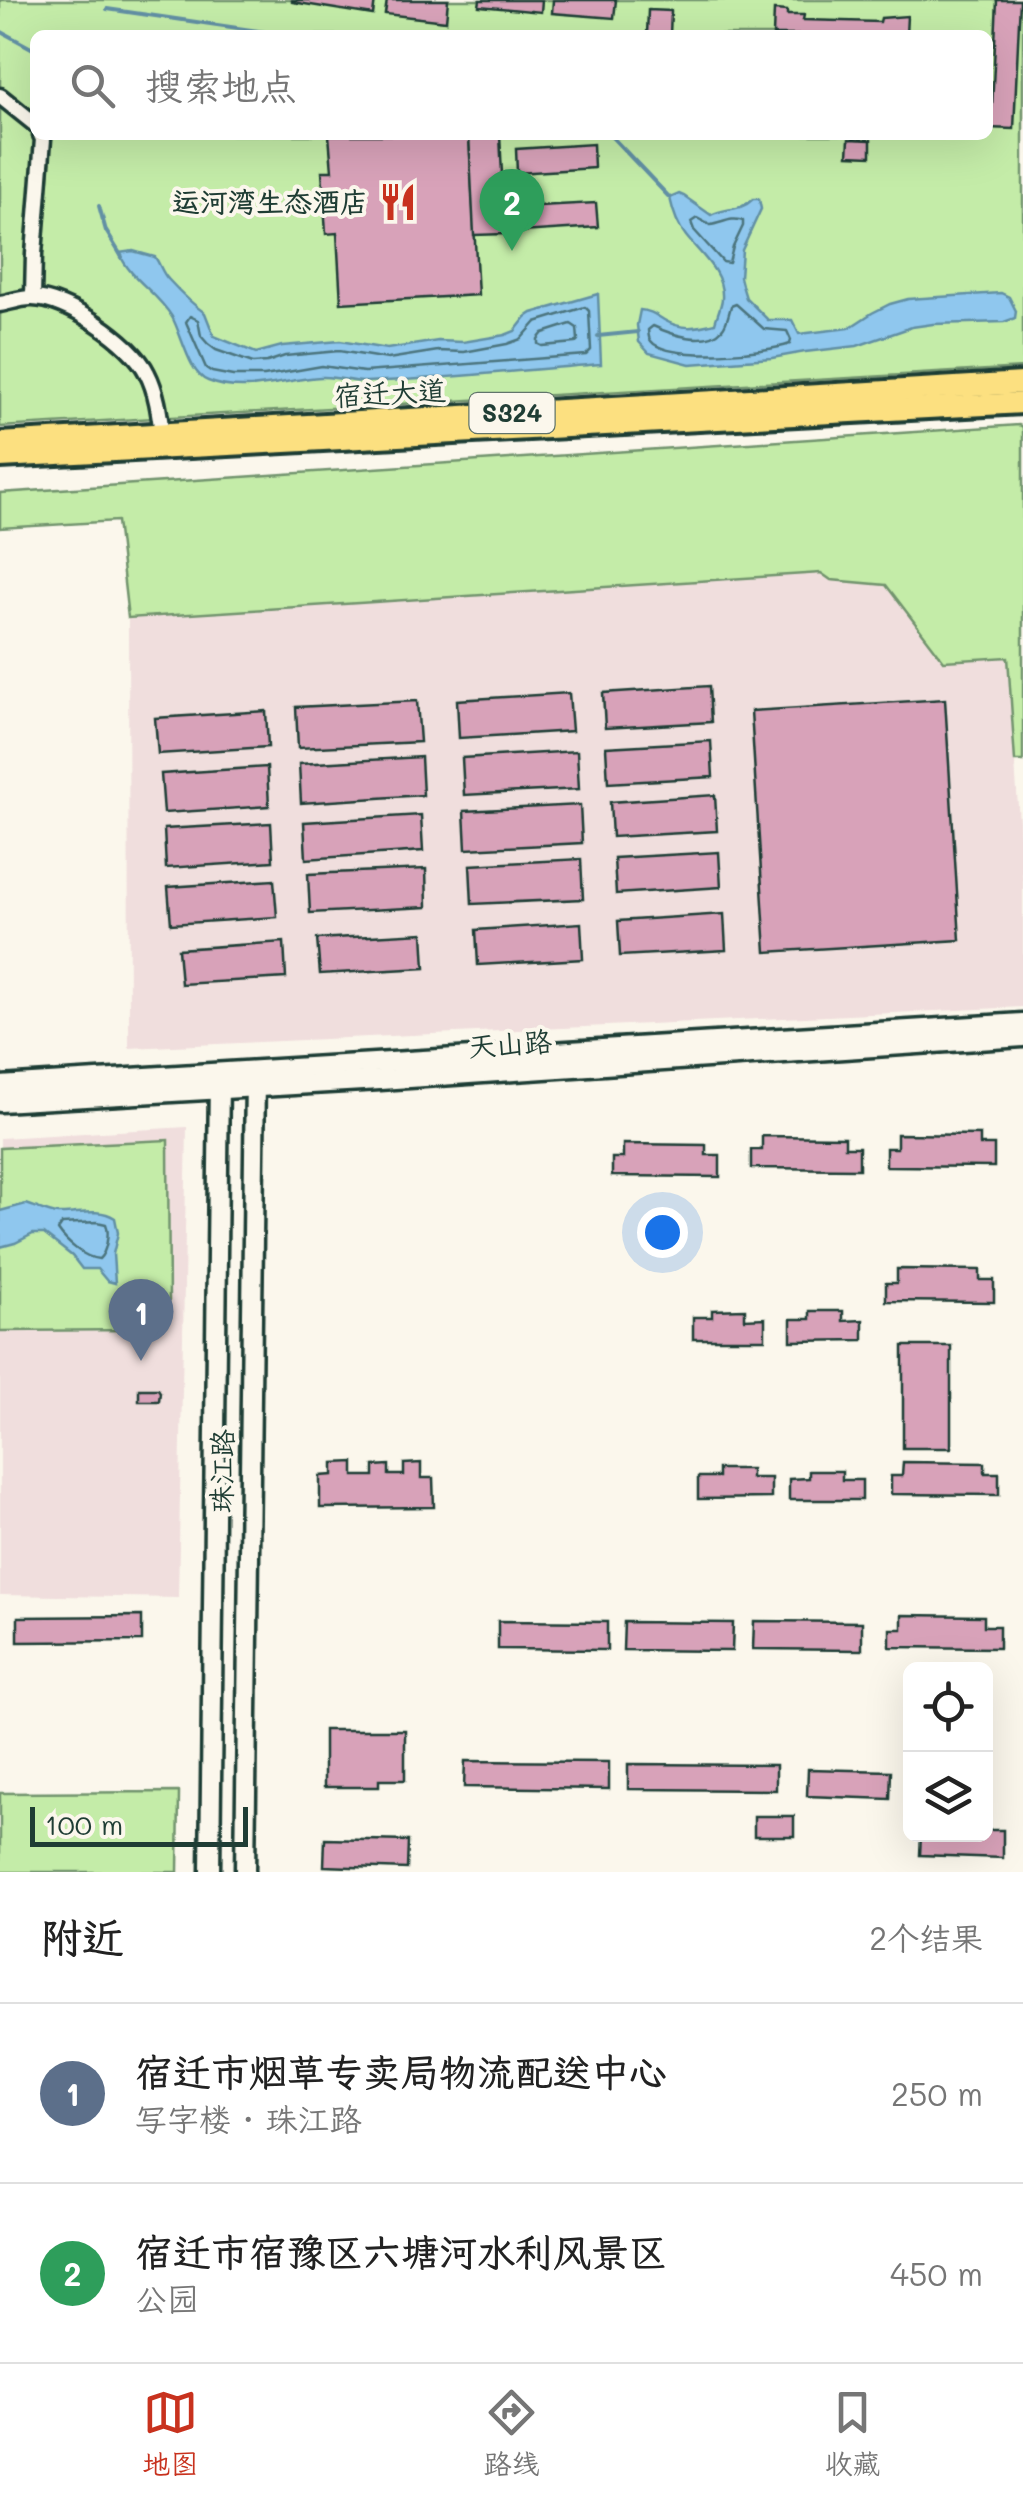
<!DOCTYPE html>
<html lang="zh">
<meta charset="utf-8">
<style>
body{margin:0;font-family:Mali,"LXGW WenKai TC",sans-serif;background:#f6f6f6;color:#222}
.controls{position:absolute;right:30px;bottom:30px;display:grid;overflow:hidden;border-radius:15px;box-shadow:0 10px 40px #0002}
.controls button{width:90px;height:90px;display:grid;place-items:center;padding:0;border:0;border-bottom:2px solid #e0e0e0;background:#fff;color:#222;font:50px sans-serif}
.scale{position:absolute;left:30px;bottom:25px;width:218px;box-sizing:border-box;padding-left:10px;border:5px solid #1f3d34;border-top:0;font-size:28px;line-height:35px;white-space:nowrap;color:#1f3d34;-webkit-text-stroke:8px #fbf7ec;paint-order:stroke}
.you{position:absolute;left:662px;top:1232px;width:35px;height:35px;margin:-25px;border:8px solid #fff;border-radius:50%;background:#1a73e8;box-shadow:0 0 0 15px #1a73e833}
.badge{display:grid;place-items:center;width:65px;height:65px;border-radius:50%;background:#c8321e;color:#fff;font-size:32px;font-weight:700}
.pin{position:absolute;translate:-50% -82px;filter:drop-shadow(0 2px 5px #0008)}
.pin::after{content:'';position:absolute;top:52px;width:35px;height:30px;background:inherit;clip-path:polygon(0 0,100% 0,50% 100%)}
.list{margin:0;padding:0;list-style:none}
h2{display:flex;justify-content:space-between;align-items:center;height:130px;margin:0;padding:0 40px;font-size:42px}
h2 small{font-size:32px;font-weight:400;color:#767676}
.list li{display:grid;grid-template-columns:65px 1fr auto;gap:30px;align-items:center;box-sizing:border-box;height:180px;padding:0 40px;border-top:2px solid #e0e0e0}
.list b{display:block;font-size:38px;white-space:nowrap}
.list p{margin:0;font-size:32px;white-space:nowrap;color:#767676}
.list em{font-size:32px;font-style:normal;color:#767676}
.icon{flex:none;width:55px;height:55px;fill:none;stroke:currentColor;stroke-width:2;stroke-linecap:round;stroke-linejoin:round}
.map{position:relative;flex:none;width:1023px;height:1872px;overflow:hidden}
.search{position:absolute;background:#fff;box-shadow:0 10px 40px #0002;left:30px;right:30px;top:30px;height:110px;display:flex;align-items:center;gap:25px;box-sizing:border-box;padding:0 35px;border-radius:15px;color:#767676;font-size:38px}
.sheet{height:490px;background:#fff}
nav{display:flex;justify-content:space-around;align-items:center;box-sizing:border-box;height:140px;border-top:2px solid #e0e0e0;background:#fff;font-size:28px;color:#767676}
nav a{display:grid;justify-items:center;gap:5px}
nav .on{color:#c8321e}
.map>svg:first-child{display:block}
.built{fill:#f0dedd}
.green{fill:#c4eca8;stroke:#72946e;stroke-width:2.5;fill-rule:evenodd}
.water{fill:#8fc7ee;stroke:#6290a4;stroke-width:2.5}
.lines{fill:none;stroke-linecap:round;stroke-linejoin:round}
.shore{stroke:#4c747e;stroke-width:2.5}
.stream{stroke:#6290a4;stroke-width:4}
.building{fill:#d8a2b9;stroke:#1f3d34;stroke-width:2.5}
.minor-casing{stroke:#1f3d34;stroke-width:21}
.tertiary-casing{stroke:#1f3d34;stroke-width:25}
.primary-casing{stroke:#1f3d34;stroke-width:28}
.minor{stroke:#fbf7ec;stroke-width:14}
.tertiary{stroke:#fbf7ec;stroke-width:18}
.primary{stroke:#fce080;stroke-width:20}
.labels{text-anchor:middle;stroke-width:8;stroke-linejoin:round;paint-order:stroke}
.shield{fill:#fbf7ec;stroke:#61756b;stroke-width:2.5}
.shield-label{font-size:25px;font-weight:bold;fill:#1f3d34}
.poi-label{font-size:28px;font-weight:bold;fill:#1f3d34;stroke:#fbf7ec;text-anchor:end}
.street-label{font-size:28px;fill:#1f3d34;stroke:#fbf7ec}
</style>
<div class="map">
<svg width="1023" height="1872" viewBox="0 0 1023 1872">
<rect width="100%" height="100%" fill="#fbf7ec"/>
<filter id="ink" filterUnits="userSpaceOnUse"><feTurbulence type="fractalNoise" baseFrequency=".01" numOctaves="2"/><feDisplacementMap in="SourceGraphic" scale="20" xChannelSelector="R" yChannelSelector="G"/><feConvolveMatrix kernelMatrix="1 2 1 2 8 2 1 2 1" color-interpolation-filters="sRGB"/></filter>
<g filter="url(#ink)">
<g class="built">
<polygon points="821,573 831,580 886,585 944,661 1008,657 1023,882 1023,1007 129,1048 128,618"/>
<polygon points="187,1127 178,1598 0,1595 0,1138"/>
</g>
<g class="green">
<path d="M 0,0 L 1023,0 L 1023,368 L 0,427 ZM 35,35 L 988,35 L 988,135 L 35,135 Z"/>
<polygon points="1019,425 1023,427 1023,761 1015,761 1008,657 944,661 886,585 831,580 821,573 128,618 117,521 0,528 0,493"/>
<polygon points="168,1140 169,1310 136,1330 0,1331 0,1148"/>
<polygon points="179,1792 178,1872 0,1872 0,1793"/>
</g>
<g class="water">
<path d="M 679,194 L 684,196 L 711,215 C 726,207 740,212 753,199 L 759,199 L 761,209 L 742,250 L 740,277 L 742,285 L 746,298 L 768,320 L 792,320 L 799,334 L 849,328 L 872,313 L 890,304 L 908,299 L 1001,293 L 1009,297 L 1016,311 L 1015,318 L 1004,322 L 933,324 L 912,327 L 857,346 L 805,352 L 772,358 L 690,364 L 649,353 L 639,342 L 637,325 L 640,310 C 651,311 654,314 664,320 C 681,330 696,328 715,323 C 717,315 721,307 722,299 C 724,272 701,255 686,236 C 677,225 673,212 670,198 Z"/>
<path d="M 133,251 L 155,257 C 160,264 162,273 168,279 C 179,291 192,304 205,313 L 214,336 L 256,353 L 282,346 L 340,341 L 387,349 L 438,341 L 463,342 L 505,335 L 515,331 L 526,317 L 532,313 L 598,294 L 601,364 C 523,370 444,379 366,382 C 351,382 336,376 321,377 C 284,379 245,396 208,381 C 189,374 182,335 172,317 C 157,292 131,280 119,253 Z"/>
<path d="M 26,1204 C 37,1207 47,1213 58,1214 C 77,1215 98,1207 115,1218 L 118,1233 L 113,1254 L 115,1283 L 107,1281 L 97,1269 L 82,1269 L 72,1256 L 44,1234 L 33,1234 L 15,1243 L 0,1247 L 0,1211 Z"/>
</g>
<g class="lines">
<g class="shore">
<path d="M 697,218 L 710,225 C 721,224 732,216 743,221 L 743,226 L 733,247 L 729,263 L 723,262 L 694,230 L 691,222 Z"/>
<path d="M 736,304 L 764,329 L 787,331 L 791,340 L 790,344 C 765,353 676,360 654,344 C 648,339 649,337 648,330 L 653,326 C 670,334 707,347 722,329 C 727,324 729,313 731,306 Z"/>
<polygon points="585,307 589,311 591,350 586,355 364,372 322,366 264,376 233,376 212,372 206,368 186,322 190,316 198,320 201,336 208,344 216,350 253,363 267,362 285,356 339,351 388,359 438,351 464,352 507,344 521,339 536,322"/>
<polygon points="571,324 577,328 578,340 575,343 542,346 538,344 538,339 543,333"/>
<path d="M 97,1222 L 106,1224 C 110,1234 106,1253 99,1259 C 84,1258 66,1242 58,1230 L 62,1224 Z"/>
</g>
<g class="stream">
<polyline points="107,9 286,35"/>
<polyline points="0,31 35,50"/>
<polyline points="610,135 670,198"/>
<polyline points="99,206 106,231 122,257"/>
<polyline points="598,336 638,332"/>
</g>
</g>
<g class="building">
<polygon points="292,0 375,0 373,15 292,2"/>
<polygon points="387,0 448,0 446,21 385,14"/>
<polygon points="480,0 542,0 541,12 479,6"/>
<polygon points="553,0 616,0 614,18 552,13"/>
<polygon points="997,0 1020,0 1014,129 988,128 988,106 992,107"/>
<polygon points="648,10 671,11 670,35 647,35"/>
<polygon points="774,10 787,11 787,15 804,15 803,20 880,22 881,18 907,16 906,35 773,35"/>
<polygon points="329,135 469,135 478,295 341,303 337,233 326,234 322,171 332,171"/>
<polygon points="469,135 500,135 505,234 474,235"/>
<polygon points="849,139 871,140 871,156 848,155"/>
<polygon points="593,144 594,168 517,173 516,149"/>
<polygon points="596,203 598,227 521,232 519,207"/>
<polygon points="709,686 711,722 605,728 603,693"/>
<polygon points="569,693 572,731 459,738 457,700"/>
<polygon points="945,699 960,940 766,952 751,711"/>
<polygon points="417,701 420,742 298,748 296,707"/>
<polygon points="266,711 268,747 158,754 155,718"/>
<polygon points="711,741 713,777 608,783 606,747"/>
<polygon points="577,751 579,789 464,795 462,758"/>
<polygon points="421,757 423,795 301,803 299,764"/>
<polygon points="267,767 269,806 164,813 161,774"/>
<polygon points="715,795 717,831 612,837 610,802"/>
<polygon points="580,805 582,843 466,849 464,811"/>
<polygon points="421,815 423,851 306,859 304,822"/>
<polygon points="271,823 273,861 166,868 164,829"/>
<polygon points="719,852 721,887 616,894 614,858"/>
<polygon points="581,859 583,899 472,904 470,865"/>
<polygon points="426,869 427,907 310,913 308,874"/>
<polygon points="274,880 277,917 171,924 168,887"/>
<polygon points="724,914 726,950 620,956 618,921"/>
<polygon points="581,923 583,959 478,965 476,930"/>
<polygon points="423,933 425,968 320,974 317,939"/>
<polygon points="284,942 286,978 181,984 178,949"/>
<polygon points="897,1134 980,1135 980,1145 994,1145 994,1167 886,1166 886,1148 897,1148"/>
<polygon points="762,1136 845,1137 845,1147 859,1147 859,1169 751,1168 751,1150 762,1150"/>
<polygon points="623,1144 706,1145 706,1155 720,1155 720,1177 612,1176 612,1158 623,1158"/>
<polygon points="897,1269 980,1270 980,1280 994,1280 994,1302 886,1301 886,1283 897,1283"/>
<polygon points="745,1309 745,1319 765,1318 765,1339 693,1339 693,1317 712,1317 712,1310"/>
<polygon points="810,1311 843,1311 843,1321 863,1320 863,1340 791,1341 791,1319 810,1319"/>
<polygon points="159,1318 160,1330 140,1331 140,1319"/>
<rect x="903" y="1346" width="48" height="102"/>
<polygon points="139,1389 158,1389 160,1392 159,1401 139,1401"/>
<polygon points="354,1462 354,1476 374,1476 374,1466 389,1465 389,1475 404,1475 404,1464 421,1463 421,1478 433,1478 434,1507 320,1508 320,1476 333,1475 333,1463"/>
<polygon points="903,1462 985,1463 985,1473 999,1473 999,1495 891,1494 891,1476 902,1476"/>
<polygon points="718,1469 751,1469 751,1478 771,1478 771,1498 698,1499 698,1477 718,1477"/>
<polygon points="809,1471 842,1471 842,1480 862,1480 862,1500 789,1500 789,1479 809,1478"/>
<polygon points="902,1615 984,1616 984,1626 999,1626 999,1648 890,1647 890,1629 902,1629"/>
<polygon points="142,1616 142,1641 18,1642 18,1617"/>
<polygon points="498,1621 607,1622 607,1650 498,1649"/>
<polygon points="754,1621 862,1622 862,1650 753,1649"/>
<polygon points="624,1622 733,1623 732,1651 623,1650"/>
<polygon points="324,1730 405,1730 405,1780 379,1780 379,1787 324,1787"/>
<polygon points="465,1761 609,1762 609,1789 464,1787"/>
<polygon points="628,1764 776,1765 776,1790 628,1789"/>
<polygon points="808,1769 891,1771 890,1799 807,1796"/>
<rect x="754" y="1816" width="40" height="20"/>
<polygon points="986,1830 1003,1830 1003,1858 920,1855 921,1834 986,1834"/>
<polygon points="325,1839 408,1841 407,1869 324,1866"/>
</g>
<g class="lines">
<g class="minor-casing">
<g id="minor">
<polyline points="0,96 35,124"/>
<polyline points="33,297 34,254 43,139 41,135"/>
<path d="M 0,304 C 10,302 21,298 31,298 C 66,297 132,342 147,373 C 158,394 160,419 163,442"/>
</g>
</g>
<g class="tertiary-casing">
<g id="tertiary">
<polyline points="0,1086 1023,1023"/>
<polyline points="0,1102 380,1080 1023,1037"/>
<polyline points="210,1872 219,1078"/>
<polyline points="245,1872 255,1078"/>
</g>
</g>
<g class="primary-casing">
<g id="primary">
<polyline points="0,443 1023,383"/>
<polyline points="0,457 1023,403"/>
</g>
</g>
<use href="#minor" class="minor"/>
<use href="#tertiary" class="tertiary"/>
<use href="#primary" class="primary"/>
</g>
</g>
<defs>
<g id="restaurant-bare" transform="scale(3)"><path d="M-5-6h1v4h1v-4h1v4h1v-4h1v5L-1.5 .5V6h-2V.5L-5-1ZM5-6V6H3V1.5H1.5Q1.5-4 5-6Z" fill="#c8321e" stroke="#fbf7ec" stroke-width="2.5" paint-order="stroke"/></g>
</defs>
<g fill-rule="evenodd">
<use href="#restaurant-bare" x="398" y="202"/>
</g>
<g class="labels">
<rect class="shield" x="469.5" y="393" width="85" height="40" rx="8"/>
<g class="shield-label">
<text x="512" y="422">S324</text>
</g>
<g class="poi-label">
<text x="368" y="212">运河湾生态酒店</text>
</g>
<g class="street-label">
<text transform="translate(390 393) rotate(-3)" y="10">宿迁大道</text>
<text transform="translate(510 1044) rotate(-4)" y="10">天山路</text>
<text transform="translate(222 1471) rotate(-89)" y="10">珠江路</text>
</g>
</g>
</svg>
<div class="controls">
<button><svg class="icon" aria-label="locate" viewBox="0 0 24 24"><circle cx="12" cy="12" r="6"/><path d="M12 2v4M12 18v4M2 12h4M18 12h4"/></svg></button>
<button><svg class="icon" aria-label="layers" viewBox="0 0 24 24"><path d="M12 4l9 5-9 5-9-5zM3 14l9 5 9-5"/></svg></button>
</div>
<div class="scale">100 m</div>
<div class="you"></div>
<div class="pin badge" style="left:141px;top:1361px;background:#5c6f8a">1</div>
<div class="pin badge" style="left:512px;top:251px;background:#2e9e5b">2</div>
<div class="search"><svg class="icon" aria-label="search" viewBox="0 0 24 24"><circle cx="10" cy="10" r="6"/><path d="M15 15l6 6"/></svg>搜索地点</div>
</div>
<section class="sheet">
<h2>附近<small>2个结果</small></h2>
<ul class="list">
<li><span class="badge" style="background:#5c6f8a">1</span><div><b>宿迁市烟草专卖局物流配送中心</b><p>写字楼 · 珠江路</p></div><em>250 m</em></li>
<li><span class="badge" style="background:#2e9e5b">2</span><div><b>宿迁市宿豫区六塘河水利风景区</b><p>公园</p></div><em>450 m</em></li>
</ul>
</section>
<nav>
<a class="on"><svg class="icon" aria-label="map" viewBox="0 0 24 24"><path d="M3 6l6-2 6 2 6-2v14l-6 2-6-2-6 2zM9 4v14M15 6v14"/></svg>地图</a>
<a><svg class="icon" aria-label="directions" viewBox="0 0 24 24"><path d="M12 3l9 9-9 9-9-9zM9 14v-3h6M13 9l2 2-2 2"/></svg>路线</a>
<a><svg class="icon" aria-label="saved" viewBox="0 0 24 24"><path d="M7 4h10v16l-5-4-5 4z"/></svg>收藏</a>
</nav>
